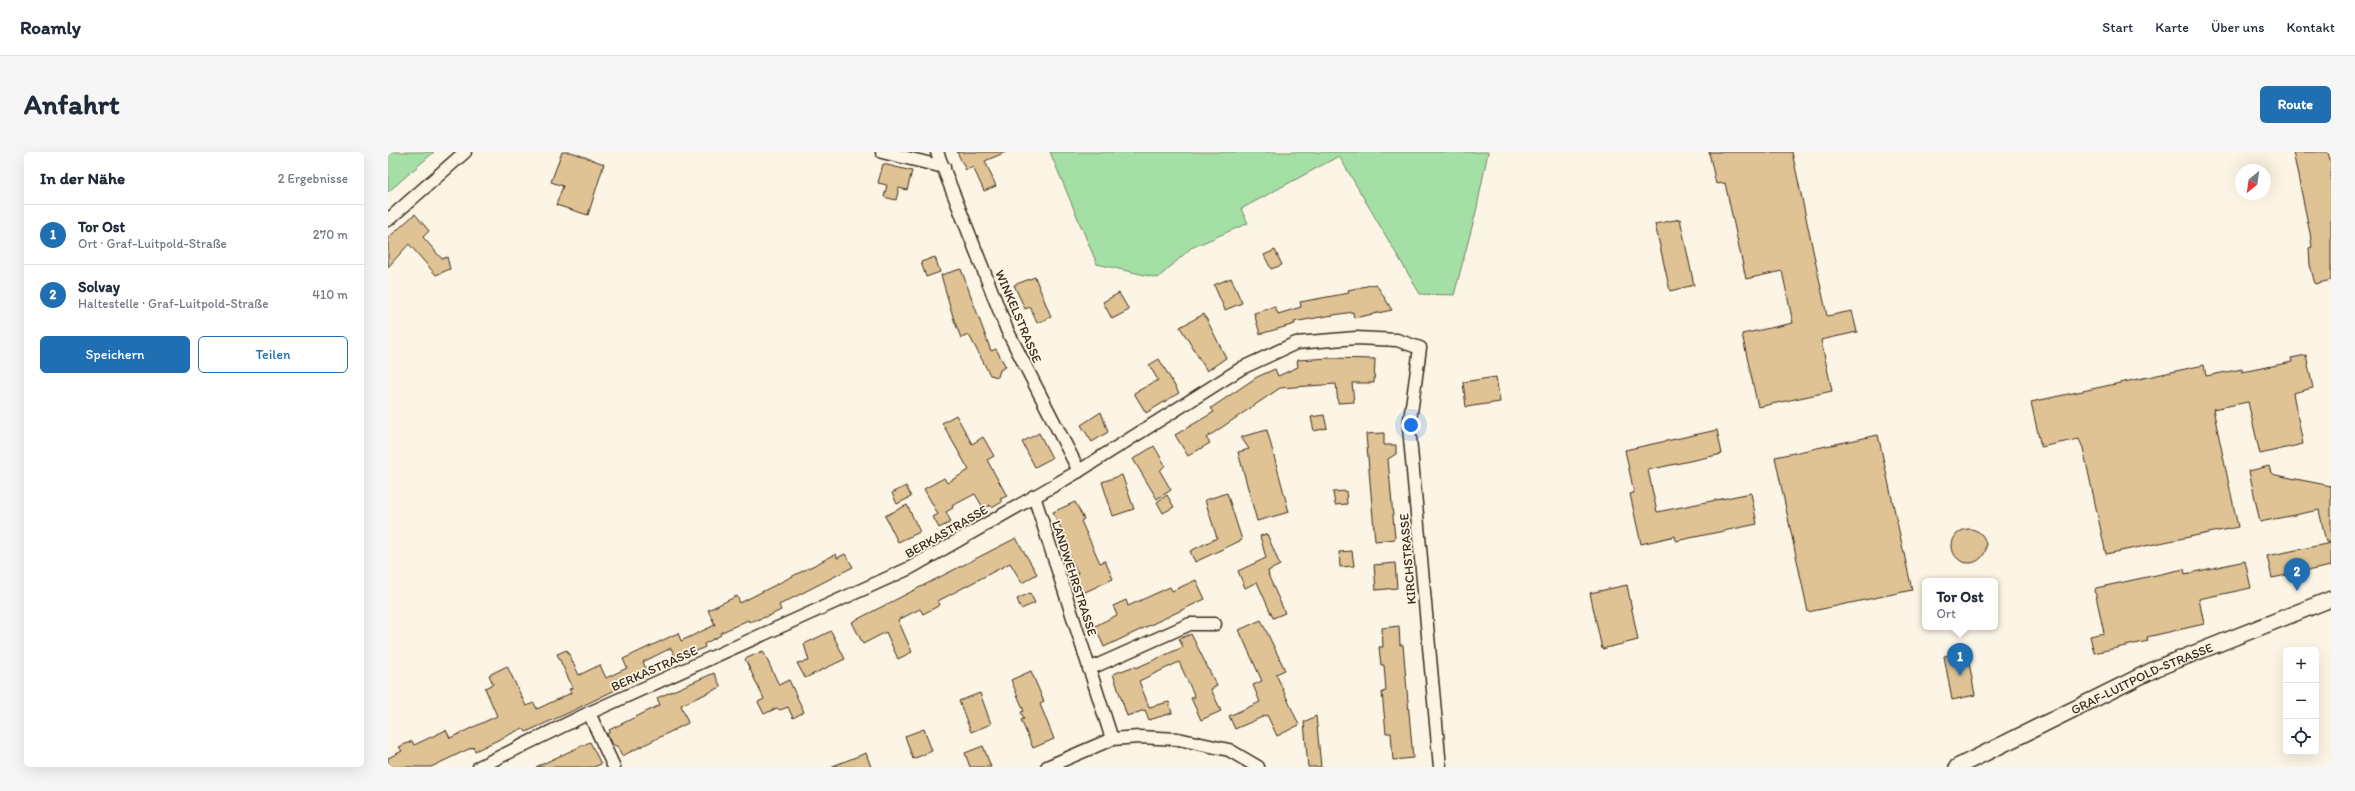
<!DOCTYPE html>
<html lang="de">
<meta charset="utf-8">
<style>
body{margin:0;font-family:Itim,sans-serif;background:#f6f6f7;color:#1f2937}
.controls{position:absolute;right:12px;bottom:12px;display:grid;overflow:hidden;border-radius:6px;box-shadow:0 4px 16px #0002}
.controls button{width:36px;height:36px;display:grid;place-items:center;padding:0;border:0;border-bottom:1px solid #e0e1e3;background:#fff;color:#1f2937;font:20px sans-serif}
.compass{position:absolute;left:1847px;top:12px;width:36px;height:36px;border-radius:50%;background:#fff;box-shadow:0 4px 16px #0002;rotate:209deg}
.you{position:absolute;left:1023px;top:273px;width:14px;height:14px;margin:-10px;border:3px solid #fff;border-radius:50%;background:#1a73e8;box-shadow:0 0 0 6px #1a73e833}
.badge{display:grid;place-items:center;width:26px;height:26px;border-radius:50%;background:#1f6fb2;color:#fff;font-size:13px;font-weight:700}
.pin{position:absolute;translate:-50% -33px;filter:drop-shadow(0 1px 2px #0008)}
.pin::after{content:'';position:absolute;top:21px;width:14px;height:12px;background:inherit;clip-path:polygon(0 0,100% 0,50% 100%)}
.popup{position:absolute;left:1534px;top:426px;width:76px;height:52px;box-sizing:border-box;display:grid;place-content:center;border-radius:6px;background:#fff;filter:drop-shadow(0 1px 3px #0005);font-size:13px;white-space:nowrap;color:#747a83}
.popup b{font-size:15px;color:#1f2937}
.popup::after{content:'';position:absolute;left:50%;top:100%;margin-left:-8px;border:8px solid transparent;border-top-color:#fff}
.list{margin:0;padding:0;list-style:none}
h2{display:flex;justify-content:space-between;align-items:center;height:52px;margin:0;padding:0 16px;font-size:17px}
h2 small{font-size:13px;font-weight:400;color:#747a83}
.list li{display:grid;grid-template-columns:26px 1fr auto;gap:12px;align-items:center;box-sizing:border-box;height:60px;padding:0 16px;border-top:1px solid #e0e1e3}
.list b{display:block;font-size:15px;white-space:nowrap}
.list p{margin:0;font-size:13px;white-space:nowrap;color:#747a83}
.list em{font-size:13px;font-style:normal;color:#747a83}
.actions{display:flex;gap:8px;padding:12px 16px}
.actions a{flex:1;padding:9px 0;border:1px solid #1f6fb2;border-radius:6px;text-align:center;font-size:14px;color:#1f6fb2}
.actions .main{background:#1f6fb2;color:#fff}
.icon{flex:none;width:22px;height:22px;fill:none;stroke:currentColor;stroke-width:2;stroke-linecap:round;stroke-linejoin:round}
.map{position:relative;flex:none;width:1943px;height:615px;overflow:hidden;border-radius:6px}
header{display:flex;align-items:center;gap:24px;box-sizing:border-box;height:56px;padding:0 20px;background:#fff;border-bottom:1px solid #e0e1e3}
header strong{font-size:19px}
nav{display:flex;gap:22px;margin-inline-start:auto;font-size:14px}
.intro{display:flex;align-items:center;justify-content:space-between;box-sizing:border-box;height:96px;padding:0 24px}
h1{margin:0;font-size:28px}
.button{padding:10px 18px;border-radius:6px;background:#1f6fb2;color:#fff;font-size:14px;font-weight:700}
main{display:flex;gap:24px;padding:0 24px}
aside{flex:1;background:#fff;border-radius:6px;box-shadow:0 4px 16px #0002}
.map>svg:first-child{display:block}
.green{fill:#a4e0a6;stroke:#708562}
.building{fill:#dfc394;stroke:#3b2a1e}
.lines{fill:none;stroke-linecap:round;stroke-linejoin:round}
.minor-casing{stroke:#3b2a1e;stroke-width:15}
.tertiary-casing{stroke:#3b2a1e;stroke-width:18}
.minor{stroke:#fcf5e5;stroke-width:12}
.tertiary{stroke:#fcf5e5;stroke-width:15}
.labels{text-anchor:middle;stroke-width:3.5;stroke-linejoin:round;paint-order:stroke}
.street-label{font-size:13px;fill:#3b2a1e;stroke:#fcf5e5}
</style>
<header>
<strong>Roamly</strong>
<nav><a>Start</a><a>Karte</a><a>Über uns</a><a>Kontakt</a></nav>
</header>
<div class="intro"><h1>Anfahrt</h1><a class="button">Route</a></div>
<main>
<aside>
<h2>In der Nähe<small>2 Ergebnisse</small></h2>
<ul class="list">
<li><span class="badge">1</span><div><b>Tor Ost</b><p>Ort · Graf-Luitpold-Straße</p></div><em>270 m</em></li>
<li><span class="badge">2</span><div><b>Solvay</b><p>Haltestelle · Graf-Luitpold-Straße</p></div><em>410 m</em></li>
</ul>
<div class="actions"><a class="main">Speichern</a><a>Teilen</a></div>
</aside>
<div class="map">
<svg width="1943" height="615" viewBox="0 0 1943 615">
<rect width="100%" height="100%" fill="#fcf5e5"/>
<filter id="ink" filterUnits="userSpaceOnUse"><feTurbulence type="fractalNoise" baseFrequency=".025" numOctaves="2"/><feDisplacementMap in="SourceGraphic" scale="8" xChannelSelector="R" yChannelSelector="G"/><feConvolveMatrix kernelMatrix="1 2 1 2 8 2 1 2 1" color-interpolation-filters="sRGB"/></filter>
<g filter="url(#ink)">
<g class="green">
<polygon points="0,0 46,0 0,40"/>
<polygon points="662,0 1100,0 1088,60 1066,143 1032,142 951,4 853,57 860,71 803,96 770,126 709,112"/>
</g>
<g class="building">
<polygon points="174,0 183,0 216,12 200,63 168,53 175,34 163,30"/>
<polygon points="569,0 618,0 597,9 608,34 596,39 585,15 578,18"/>
<polygon points="1321,0 1404,0 1439,164 1464,159 1469,180 1433,188 1444,239 1370,255 1354,182 1405,171 1394,119 1358,127 1337,31 1328,32"/>
<polygon points="1905,0 1940,0 1943,11 1943,128 1927,132 1922,113 1921,96 1924,95 1922,81"/>
<polygon points="495,12 524,19 519,38 511,36 508,48 496,45 499,33 490,31"/>
<polygon points="27,62 41,79 35,85 54,107 59,105 62,117 48,123 21,92 0,115 0,86"/>
<polygon points="1292,67 1306,133 1282,139 1267,72"/>
<polygon points="887,98 894,113 883,117 876,103"/>
<polygon points="547,105 552,120 538,125 533,110"/>
<polygon points="573,117 603,199 608,197 618,215 612,218 610,225 602,223 581,183 573,186 566,168 553,123"/>
<polygon points="647,125 663,165 649,171 642,155 637,157 626,133"/>
<polygon points="843,126 854,151 837,158 826,133"/>
<polygon points="988,132 1004,158 966,166 965,160 933,165 906,170 907,172 872,182 866,161 887,155 890,162 913,155 912,150 961,141 960,138"/>
<polygon points="731,141 741,158 724,167 715,150"/>
<polygon points="816,162 838,206 819,219 792,175"/>
<polygon points="1918,203 1925,236 1905,241 1915,292 1872,302 1860,250 1825,257 1850,375 1718,402 1695,296 1691,287 1653,295 1643,250 1816,213 1818,224 1854,217 1854,220 1904,210 1903,206"/>
<polygon points="942,206 987,207 986,231 964,231 966,250 950,251 948,232 892,236 818,286 822,291 800,304 787,283 826,260 823,256 869,225 887,217 890,224 910,215 909,208"/>
<polygon points="771,207 791,241 758,261 746,241 770,228 761,213"/>
<polygon points="1108,225 1112,250 1078,255 1075,230"/>
<polygon points="713,260 720,280 704,290 693,273"/>
<polygon points="568,263 584,292 595,285 606,304 599,308 619,344 612,347 614,350 604,356 602,353 596,357 587,342 564,354 565,356 558,360 563,370 551,376 545,365 550,362 536,337 556,326 559,331 581,318 554,271"/>
<polygon points="936,263 939,276 926,279 923,265"/>
<polygon points="879,278 901,360 869,369 850,300 861,297 853,285"/>
<polygon points="1329,278 1334,302 1260,318 1269,360 1363,341 1369,372 1288,389 1287,384 1253,392 1242,342 1246,341 1237,298"/>
<polygon points="651,281 664,306 647,315 634,290"/>
<polygon points="996,281 996,293 1008,293 1008,302 1000,307 1007,387 987,389 978,282"/>
<polygon points="1490,283 1524,438 1420,460 1387,305"/>
<polygon points="766,294 777,313 772,319 783,338 769,347 745,307"/>
<polygon points="1881,314 1883,321 1888,323 1943,334 1943,390 1938,390 1931,358 1872,370 1861,319"/>
<polygon points="734,323 746,357 725,364 714,330"/>
<polygon points="518,334 523,345 509,352 504,341"/>
<polygon points="958,339 959,352 947,353 945,340"/>
<polygon points="839,341 854,388 807,410 802,399 829,386 817,348"/>
<polygon points="779,343 786,355 775,361 769,350"/>
<polygon points="687,350 696,367 693,369 712,411 717,409 725,427 695,441 686,423 690,421 676,393 680,391 665,360"/>
<polygon points="519,353 532,380 510,390 497,364"/>
<circle cx="1581" cy="394" r="17"/>
<polygon points="879,382 892,413 880,419 881,425 897,461 885,466 869,430 857,436 850,419 878,406 872,384"/>
<polygon points="628,386 649,422 634,431 622,411 550,449 552,453 535,462 532,457 510,468 524,500 510,507 498,480 475,492 464,470"/>
<polygon points="1943,391 1943,414 1884,426 1879,404"/>
<polygon points="964,399 966,414 952,415 951,400"/>
<polygon points="448,402 449,406 457,402 465,415 391,453 393,458 381,464 361,470 360,468 332,481 333,483 316,492 317,495 289,509 283,496 255,510 260,522 180,561 138,580 135,576 87,599 85,595 43,615 0,615 0,606 14,599 11,595 24,589 26,593 58,578 62,586 109,564 97,536 105,532 101,523 119,514 138,554 146,551 149,557 183,541 181,537 185,536 169,502 179,498 191,523 212,513 218,526 239,516 235,507 290,481 293,489 327,473 320,458 349,444 352,451"/>
<polygon points="1857,409 1863,436 1811,447 1816,472 1759,485 1760,489 1706,501 1702,484 1716,481 1707,439 1708,436 1796,417 1797,422"/>
<polygon points="1007,411 1009,436 988,438 986,413"/>
<polygon points="808,428 817,447 716,495 707,474 729,463 725,454 738,448 740,454 782,435 784,439"/>
<polygon points="1239,433 1250,488 1214,497 1202,441"/>
<polygon points="642,441 647,451 633,457 629,447"/>
<polygon points="873,468 897,518 888,522 911,573 889,584 879,563 847,577 841,564 872,550 865,533 874,529 851,478"/>
<polygon points="1011,474 1012,493 1015,493 1025,606 1005,608 1003,581 998,581 994,540 998,539 996,513 993,513 991,495 995,495 994,476"/>
<polygon points="443,479 457,507 417,526 409,511 421,509 416,492"/>
<polygon points="803,482 829,534 823,537 833,559 813,568 803,546 807,545 791,510 751,529 761,555 781,550 784,561 761,568 757,558 739,564 725,522 747,514 748,516 795,495 791,487"/>
<polygon points="375,499 391,533 401,528 416,560 405,566 400,555 392,558 389,556 376,562 370,550 376,547 357,507"/>
<polygon points="1579,500 1587,543 1564,548 1556,504"/>
<polygon points="643,519 656,550 652,552 666,587 645,596 633,568 636,567 633,560 636,559 623,528"/>
<polygon points="326,521 333,535 293,553 300,571 234,604 230,595 224,592 219,582 222,580 221,578 272,553 269,546"/>
<polygon points="592,541 603,572 583,580 571,549"/>
<polygon points="928,564 933,615 920,615 916,570"/>
<polygon points="536,577 544,599 525,607 517,584"/>
<polygon points="202,590 213,612 206,615 148,615"/>
<polygon points="595,594 603,615 582,615 577,601"/>
<polygon points="478,601 483,615 445,615 445,614"/>
</g>
<g class="lines">
<g class="minor-casing">
<g id="minor">
<polyline points="494,0 556,15"/>
<polyline points="549,0 619,178 691,319"/>
<polyline points="0,68 77,0"/>
<polyline points="646,344 724,587"/>
<polyline points="701,517 802,472 827,472"/>
<polyline points="201,561 226,615"/>
<polyline points="91,615 201,561 522,416 691,319 854,216 908,191 968,186 1009,188 1032,196 1021,275 1052,615"/>
<polyline points="659,615 724,587 751,585 790,587 841,598 870,615"/>
</g>
</g>
<g class="tertiary-casing">
<g id="tertiary">
<path id="s1" d="M 1569,615 L 1769,516 L 1943,447"/>
</g>
</g>
<use href="#minor" class="minor"/>
<use href="#tertiary" class="tertiary"/>
</g>
</g>
<g class="labels">
<g class="street-label">
<text transform="translate(631 164) rotate(67)" y="5">WINKELSTRASSE</text>
<text transform="translate(558 379) rotate(-30)" y="5">BERKASTRASSE</text>
<text transform="translate(1019 407) rotate(-95)" y="5">KIRCHSTRASSE</text>
<text transform="translate(687 426) rotate(72)" y="5">LANDWEHRSTRASSE</text>
<text transform="translate(266 516) rotate(-24)" y="5">BERKASTRASSE</text>
<text dy="5" stroke="none"><textPath href="#s1" startOffset="205">GRAF-LUITPOLD-STRASSE</textPath></text>
</g>
</g>
</svg>
<div class="controls">
<button>+</button>
<button>−</button>
<button><svg class="icon" aria-label="locate" viewBox="0 0 24 24"><circle cx="12" cy="12" r="6"/><path d="M12 2v4M12 18v4M2 12h4M18 12h4"/></svg></button>
</div>
<svg class="compass" viewBox="-18 -18 36 36"><path d="M0-13l5 13h-10z" fill="#e53935"/><path d="M0 13l5-13h-10z" fill="#747a83"/></svg>
<div class="you"></div>
<div class="pin badge" style="left:1572px;top:524px">1</div>
<div class="popup"><b>Tor Ost</b>Ort</div>
<div class="pin badge" style="left:1909px;top:439px">2</div>
</div>
</main>
